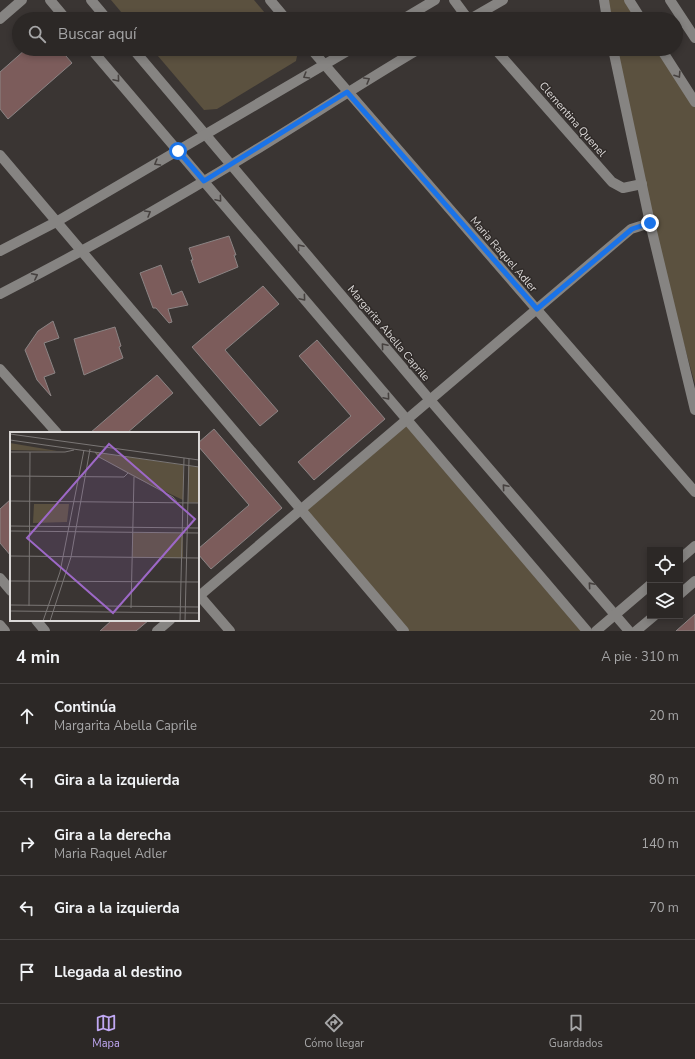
<!DOCTYPE html>
<html lang="es">
<meta charset="utf-8">
<style>
body{margin:0;font-family:"Nunito Sans",sans-serif;background:#383432;color:#f1f3f6}
.controls{position:absolute;right:12px;bottom:12px;display:grid;overflow:hidden;border-radius:0px;box-shadow:0 2px 6px #0003}
.controls button{width:36px;height:36px;display:grid;place-items:center;padding:0;border:0;border-bottom:1px solid #484443;background:#2c2826;color:#f1f3f6;font:20px sans-serif}
.stop{position:absolute;width:12px;height:12px;margin:-9px;border:3px solid #1a73e8;border-radius:50%;background:#fff}
.stop.end{background:#1a73e8;border-color:#fff;box-shadow:0 1px 4px #0008}
.list{margin:0;padding:0;list-style:none}
h2{display:flex;justify-content:space-between;align-items:center;height:52px;margin:0;padding:0 16px;font-size:17px}
h2 small{font-size:13px;font-weight:400;color:#a6a6a7}
.list li{display:grid;grid-template-columns:26px 1fr auto;gap:12px;align-items:center;box-sizing:border-box;height:64px;padding:0 16px;border-top:1px solid #484443}
.list b{display:block;font-size:15px;white-space:nowrap}
.list p{margin:0;font-size:13px;white-space:nowrap;color:#a6a6a7}
.list em{font-size:13px;font-style:normal;color:#a6a6a7}
.icon{flex:none;width:22px;height:22px;fill:none;stroke:currentColor;stroke-width:2;stroke-linecap:round;stroke-linejoin:round}
.map{position:relative;flex:none;width:695px;height:631px;overflow:hidden}
.search{position:absolute;background:#2c2826;box-shadow:0 2px 6px #0003;left:12px;right:12px;top:12px;height:44px;display:flex;align-items:center;gap:10px;box-sizing:border-box;padding:0 14px;border-radius:22px;color:#a6a6a7;font-size:15px}
.sheet{height:372px;background:#2c2826}
nav{display:flex;justify-content:space-around;align-items:center;box-sizing:border-box;height:56px;border-top:1px solid #484443;background:#2c2826;font-size:11px;color:#a6a6a7}
nav a{display:grid;justify-items:center;gap:2px}
nav .on{color:#c0a8f3}
.map>svg:first-child{display:block}
.green{fill:#5b513f}
.building{fill:#7c5c5b;stroke:#8b8484}
.lines{fill:none;stroke-linecap:round;stroke-linejoin:round}
.minor{stroke:#868482;stroke-width:10}
.oneway{stroke:#46413f}
.route{stroke:#1a73e8;stroke-width:5}
.labels{text-anchor:middle;stroke-width:3;stroke-linejoin:round;paint-order:stroke}
.street-label{font-size:11px;fill:#dbd8d7;stroke:#302b29}
.inset-road{fill:none;stroke:#7a7675;stroke-width:1}
.view{fill:#9d68c7;fill-opacity:0.15;stroke:#9d68c7;stroke-width:2}
.inset-edge{fill:none;stroke:#dbd8d7;stroke-width:2}
</style>
<div class="map">
<svg width="695" height="631" viewBox="0 0 695 631">
<rect width="100%" height="100%" fill="#3a3533"/>
<g class="green">
<polygon points="111,0 254,0 270,19 127,19"/>
<polygon points="604,0 629,0 641,19 607,19"/>
<polygon points="152,49 296,49 298,51 296,61 217,109 204,110"/>
<polygon points="613,49 661,49 695,102 695,384 650,223"/>
<polygon points="407,420 587,631 404,631 301,510"/>
</g>
<g class="building">
<polygon points="26,49 60,49 72,63 8,119 0,109 0,72"/>
<polygon points="229,236 236,255 234,255 238,267 199,283 191,260 193,260 189,248"/>
<polygon points="161,265 172,295 182,291 188,305 168,309 172,322 169,323 156,308 153,308 140,273"/>
<polygon points="263,286 279,304 225,350 278,411 260,426 192,347"/>
<polygon points="53,321 59,338 44,343 55,373 44,377 51,396 37,380 25,350 38,331"/>
<polygon points="115,327 121,346 119,347 123,358 84,375 74,339"/>
<polygon points="317,340 385,419 314,480 298,462 351,416 299,356"/>
<polygon points="157,375 173,393 127,433 90,433"/>
<polygon points="214,429 282,508 211,569 198,554 198,549 249,505 198,446 198,443"/>
<polygon points="11,499 11,556 0,543 0,509"/>
<polygon points="695,614 695,631 676,631"/>
<polygon points="112,620 149,620 136,631 100,631"/>
</g>
<g class="lines">
<g class="minor">
<polyline points="50,0 66,19"/>
<polyline points="91,0 107,19"/>
<polyline points="270,0 286,19"/>
<polyline points="454,0 468,19"/>
<polyline points="604,0 607,19"/>
<polyline points="629,0 641,19"/>
<polyline points="670,0 695,38"/>
<polyline points="0,19 22,0"/>
<polyline points="403,19 435,0"/>
<polyline points="470,19 503,0"/>
<polyline points="91,49 587,631"/>
<polyline points="133,49 430,400 629,631"/>
<polyline points="311,49 695,492"/>
<polyline points="495,49 612,182 623,188 642,184"/>
<polyline points="613,49 650,223 695,410"/>
<polyline points="661,49 695,102"/>
<polyline points="0,155 404,631"/>
<polyline points="0,251 56,222 351,49"/>
<path d="M 0,294 C 78,254 155,211 231,165 C 294,127 355,87 419,49"/>
<polyline points="0,369 57,433"/>
<polyline points="680,559 695,546"/>
<polyline points="0,578 11,591"/>
<polyline points="198,594 230,631"/>
<polyline points="680,594 695,581"/>
<polyline points="198,597 631,229 650,223"/>
<polyline points="36,620 45,631"/>
<polyline points="0,625 5,631"/>
<polyline points="157,631 170,620"/>
<polyline points="596,631 650,585"/>
<polyline points="636,631 654,616"/>
</g>
</g>
<defs><path id="oneway-chevron" d="M-2-3.5L2.5 0L-2 3.5" fill="none" stroke-width="1.6" stroke-linecap="round" stroke-linejoin="round"/></defs>
<g class="oneway">
<use href="#oneway-chevron" transform="translate(678 75) rotate(57)"/>
<use href="#oneway-chevron" transform="translate(306 76) rotate(149)"/>
<use href="#oneway-chevron" transform="translate(117 79) rotate(50)"/>
<use href="#oneway-chevron" transform="translate(367 80) rotate(-30)"/>
<use href="#oneway-chevron" transform="translate(157 163) rotate(150)"/>
<use href="#oneway-chevron" transform="translate(219 199) rotate(50)"/>
<use href="#oneway-chevron" transform="translate(148 213) rotate(-30)"/>
<use href="#oneway-chevron" transform="translate(300 247) rotate(-130)"/>
<use href="#oneway-chevron" transform="translate(35 276) rotate(-27)"/>
<use href="#oneway-chevron" transform="translate(303 298) rotate(50)"/>
<use href="#oneway-chevron" transform="translate(384 346) rotate(-130)"/>
<use href="#oneway-chevron" transform="translate(387 397) rotate(50)"/>
<use href="#oneway-chevron" transform="translate(505 487) rotate(-131)"/>
<use href="#oneway-chevron" transform="translate(591 585) rotate(-131)"/>
</g>
<g class="lines">
<polyline class="route" points="178,151 204,181 347,92 537,309 632,229 650,223"/>
</g>
<g class="labels">
<g class="street-label">
<text transform="translate(573 119) rotate(49)" y="4">Clementina Quenel</text>
<text transform="translate(504 254) rotate(49)" y="4">Maria Raquel Adler</text>
<text transform="translate(389 333) rotate(50)" y="4">Margarita Abella Caprile</text>
</g>
</g>
<g transform="translate(10 432)">
<rect width="189" height="189" fill="#3a3533"/>
<path d="M 0,11 L 47,19 L 0,18 ZM 85,20 L 173,33 L 173,68 L 124,45 L 89,25 ZM 178,34 L 189,35 L 189,71 L 178,70 ZM 24,72 L 59,72 L 57,90 L 23,91 ZM 122,101 L 173,101 L 173,126 L 122,126 Z" fill="#5b513f"/>
<path class="inset-road" d="M 0,2 L 189,28M 0,8 L 189,35M 0,20 L 55,20 L 64,18M 85,20 L 89,25 L 163,65 L 167,70M 0,44 L 114,45 L 118,41M 0,69 L 189,71M 0,94 L 189,96M 0,99 L 189,101M 0,124 L 189,126M 0,149 L 189,150M 0,173 L 189,175M 19,174 L 20,20M 121,176 L 124,45M 0,179 L 189,181M 33,189 L 50,140 L 74,18M 40,189 L 61,125 L 80,17M 170,189 L 174,26M 175,189 L 179,27"/>
<path class="view" d="M 99,12 L 185,87 L 103,181 L 17,106 Z"/>
<rect width="189" height="189" class="inset-edge"/>
</g>
</svg>
<div class="controls">
<button><svg class="icon" aria-label="locate" viewBox="0 0 24 24"><circle cx="12" cy="12" r="6"/><path d="M12 2v4M12 18v4M2 12h4M18 12h4"/></svg></button>
<button><svg class="icon" aria-label="layers" viewBox="0 0 24 24"><path d="M12 4l9 5-9 5-9-5zM3 14l9 5 9-5"/></svg></button>
</div>
<div class="stop" style="left:178px;top:151px"></div>
<div class="stop end" style="left:650px;top:223px"></div>
<div class="search"><svg class="icon" aria-label="search" viewBox="0 0 24 24"><circle cx="10" cy="10" r="6"/><path d="M15 15l6 6"/></svg>Buscar aquí</div>
</div>
<section class="sheet">
<h2>4 min<small>A pie · 310 m</small></h2>
<ul class="list">
<li><svg class="icon" aria-label="ahead" viewBox="0 0 24 24"><path d="M12 20V5M6 11l6-6 6 6"/></svg><div><b>Continúa</b><p>Margarita Abella Caprile</p></div><em>20 m</em></li>
<li><svg class="icon" aria-label="left" viewBox="0 0 24 24"><path d="M17 20v-9H6M10 6l-5 5 5 5"/></svg><div><b>Gira a la izquierda</b></div><em>80 m</em></li>
<li><svg class="icon" aria-label="right" viewBox="0 0 24 24"><path d="M7 20v-9h11M14 6l5 5-5 5"/></svg><div><b>Gira a la derecha</b><p>Maria Raquel Adler</p></div><em>140 m</em></li>
<li><svg class="icon" aria-label="left" viewBox="0 0 24 24"><path d="M17 20v-9H6M10 6l-5 5 5 5"/></svg><div><b>Gira a la izquierda</b></div><em>70 m</em></li>
<li><svg class="icon" aria-label="arrive" viewBox="0 0 24 24"><path d="M6 21V4h12l-3 4 3 4H6"/></svg><div><b>Llegada al destino</b></div></li>
</ul>
</section>
<nav>
<a class="on"><svg class="icon" aria-label="map" viewBox="0 0 24 24"><path d="M3 6l6-2 6 2 6-2v14l-6 2-6-2-6 2zM9 4v14M15 6v14"/></svg>Mapa</a>
<a><svg class="icon" aria-label="directions" viewBox="0 0 24 24"><path d="M12 3l9 9-9 9-9-9zM9 14v-3h6M13 9l2 2-2 2"/></svg>Cómo llegar</a>
<a><svg class="icon" aria-label="saved" viewBox="0 0 24 24"><path d="M7 4h10v16l-5-4-5 4z"/></svg>Guardados</a>
</nav>
